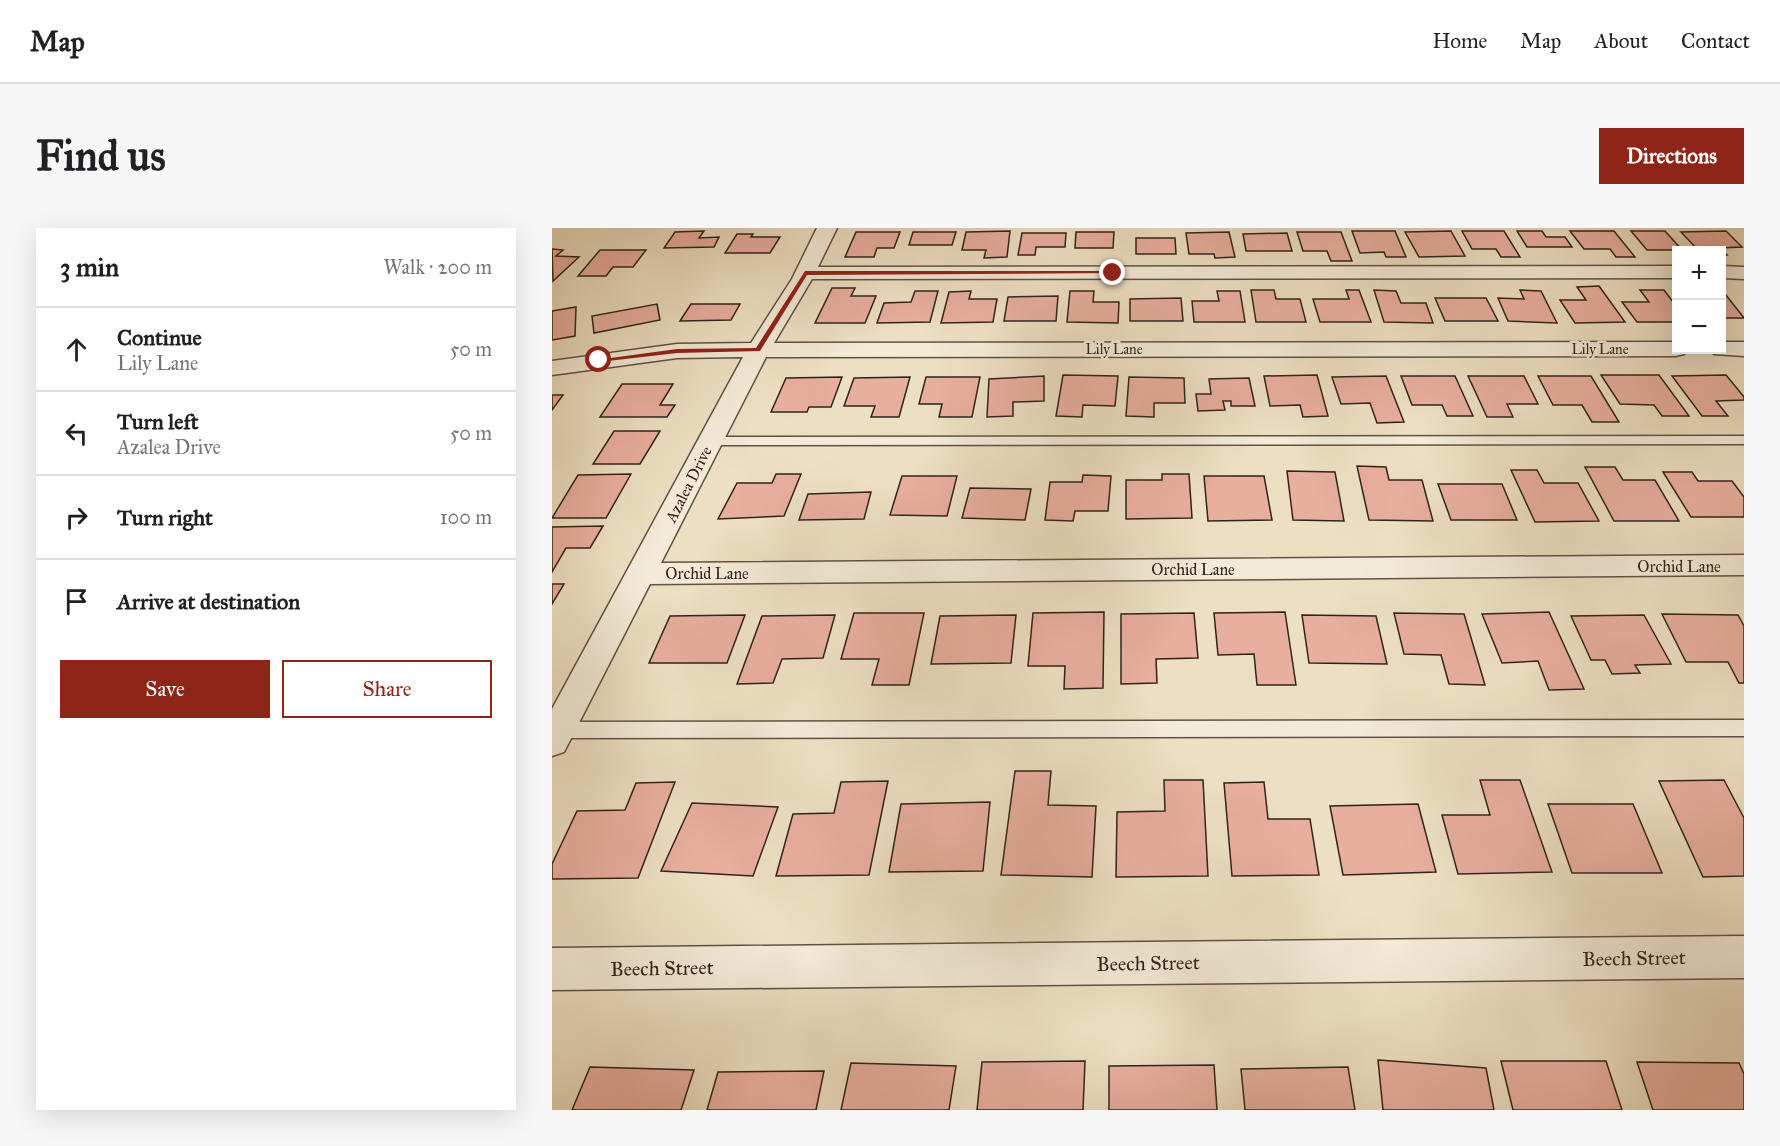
<!DOCTYPE html>
<meta charset="utf-8">
<style>
body{margin:0;font-family:"IM FELL Great Primer",serif;background:#f6f6f6;color:#202124}
.controls{position:absolute;right:18px;top:18px;display:grid;overflow:hidden;border-radius:0px;box-shadow:0 6px 24px #0002}
.controls button{width:54px;height:54px;display:grid;place-items:center;padding:0;border:0;border-bottom:2px solid #e0e0e0;background:#fff;color:#202124;font:30px sans-serif}
.stop{position:absolute;width:18px;height:18px;margin:-14px;border:4px solid #8f2418;border-radius:50%;background:#fff}
.stop.end{background:#8f2418;border-color:#fff;box-shadow:0 2px 6px #0008}
.list{margin:0;padding:0;list-style:none}
h2{display:flex;justify-content:space-between;align-items:center;height:78px;margin:0;padding:0 24px;font-size:26px}
h2 small{font-size:20px;font-weight:400;color:#757577}
.list li{display:grid;grid-template-columns:39px 1fr auto;gap:18px;align-items:center;box-sizing:border-box;height:84px;padding:0 24px;border-top:2px solid #e0e0e0}
.list b{display:block;font-size:22px;white-space:nowrap}
.list p{margin:0;font-size:20px;white-space:nowrap;color:#757577}
.list em{font-size:20px;font-style:normal;color:#757577}
.actions{display:flex;gap:12px;padding:18px 24px}
.actions a{flex:1;padding:14px 0;border:2px solid #8f2418;border-radius:0px;text-align:center;font-size:21px;color:#8f2418}
.actions .main{background:#8f2418;color:#fff}
.icon{flex:none;width:33px;height:33px;fill:none;stroke:currentColor;stroke-width:2;stroke-linecap:round;stroke-linejoin:round}
.map{position:relative;flex:none;width:1192px;height:882px;overflow:hidden;border-radius:0px}
header{display:flex;align-items:center;gap:36px;box-sizing:border-box;height:84px;padding:0 30px;background:#fff;border-bottom:2px solid #e0e0e0}
header strong{font-size:28px}
nav{display:flex;gap:33px;margin-inline-start:auto;font-size:21px}
.intro{display:flex;align-items:center;justify-content:space-between;box-sizing:border-box;height:144px;padding:0 36px}
h1{margin:0;font-size:42px}
.button{padding:15px 27px;border-radius:0px;background:#8f2418;color:#fff;font-size:21px;font-weight:700}
main{display:flex;gap:36px;padding:0 36px}
aside{flex:1;background:#fff;border-radius:0px;box-shadow:0 6px 24px #0002}
.map>svg:first-child{display:block}
.building{fill:#e8ae9e;stroke:#31231b;stroke-width:1.5}
.lines{fill:none;stroke-linecap:round;stroke-linejoin:round}
.service-casing{stroke:#605245;stroke-width:3}
.minor-casing{stroke:#605245;stroke-width:3}
.service{fill:#f3ead7;fill-rule:evenodd}
.minor{fill:#f3ead7;fill-rule:evenodd}
.route{fill:#8f2418}
.labels{text-anchor:middle;stroke-width:5;stroke-linejoin:round;paint-order:stroke}
.far-street-label{font-size:14px;fill:#31231b;stroke:#f3ead7}
.street-label{font-size:16px;fill:#31231b;stroke:#f3ead7}
.near-street-label{font-size:20px;fill:#31231b;stroke:#f3ead7}
</style>
<header>
<strong>Map</strong>
<nav><a>Home</a><a>Map</a><a>About</a><a>Contact</a></nav>
</header>
<div class="intro"><h1>Find us</h1><a class="button">Directions</a></div>
<main>
<aside>
<h2>3 min<small>Walk · 200 m</small></h2>
<ul class="list">
<li><svg class="icon" aria-label="ahead" viewBox="0 0 24 24"><path d="M12 20V5M6 11l6-6 6 6"/></svg><div><b>Continue</b><p>Lily Lane</p></div><em>50 m</em></li>
<li><svg class="icon" aria-label="left" viewBox="0 0 24 24"><path d="M17 20v-9H6M10 6l-5 5 5 5"/></svg><div><b>Turn left</b><p>Azalea Drive</p></div><em>50 m</em></li>
<li><svg class="icon" aria-label="right" viewBox="0 0 24 24"><path d="M7 20v-9h11M14 6l5 5-5 5"/></svg><div><b>Turn right</b></div><em>100 m</em></li>
<li><svg class="icon" aria-label="arrive" viewBox="0 0 24 24"><path d="M6 21V4h12l-3 4 3 4H6"/></svg><div><b>Arrive at destination</b></div></li>
</ul>
<div class="actions"><a class="main">Save</a><a>Share</a></div>
</aside>
<div class="map">
<svg width="1192" height="882" viewBox="0 0 1192 882">
<rect width="100%" height="100%" fill="#eddfc2"/>
<filter id="stains"><feTurbulence type="fractalNoise" baseFrequency=".00333" numOctaves="4"/><feColorMatrix values="0 0 0 0 .2 0 0 0 0 .09 0 0 0 0 .02 0 0 0 .5 -.17"/></filter>
<radialGradient id="worn" r=".72"><stop offset=".6" stop-color="#630" stop-opacity="0"/><stop offset="1" stop-color="#630" stop-opacity=".3"/></radialGradient>
<g class="building">
<polygon points="152,3 147,10 167,9 162,19 112,20 123,4"/>
<polygon points="458,3 455,29 432,30 434,22 410,22 414,4"/>
<polygon points="800,3 843,3 854,29 834,29 832,24 808,25"/>
<polygon points="899,3 913,28 867,29 853,4"/>
<polygon points="910,3 952,3 968,29 949,29 944,21 920,21"/>
<polygon points="965,3 990,3 994,9 1013,9 1020,19 975,19"/>
<polygon points="1018,3 1062,3 1083,29 1064,29 1058,21 1032,21"/>
<polygon points="1079,3 1113,3 1130,22 1095,22"/>
<polygon points="1174,3 1190,19 1168,20 1175,27 1170,27 1170,22 1146,22 1129,4"/>
<polygon points="304,4 348,4 342,20 325,20 322,29 293,29"/>
<polygon points="361,4 404,4 400,17 357,17"/>
<polygon points="524,4 562,4 561,20 523,20"/>
<polygon points="677,4 683,29 663,30 662,26 637,26 634,5"/>
<polygon points="745,4 789,4 800,33 779,33 775,23 751,23"/>
<polygon points="470,5 514,5 513,19 484,19 483,27 466,27"/>
<polygon points="735,5 740,23 694,23 691,6"/>
<polygon points="185,6 201,6 199,9 228,9 218,25 173,25"/>
<polygon points="584,10 623,10 624,26 584,26"/>
<polygon points="0,21 11,22 4,28 27,29 1,53"/>
<polygon points="48,22 94,22 81,39 61,39 54,48 26,48"/>
<polygon points="1047,58 1073,94 1023,95 1008,72 1034,72 1025,59"/>
<polygon points="280,60 303,60 299,68 324,68 313,95 263,95"/>
<polygon points="699,62 722,62 724,71 748,71 754,94 704,94"/>
<polygon points="794,62 807,62 819,94 768,94 761,71 797,71"/>
<polygon points="822,62 844,63 849,75 874,75 881,95 832,94"/>
<polygon points="968,62 989,63 1005,95 956,93 946,70 972,71"/>
<polygon points="1088,62 1112,62 1124,78 1124,94 1085,94 1070,74 1097,74"/>
<polygon points="363,63 386,63 378,94 325,95 332,75 359,74"/>
<polygon points="419,63 417,71 445,71 441,94 389,95 397,64"/>
<polygon points="518,63 542,63 541,74 567,74 566,95 515,94"/>
<polygon points="665,63 688,63 693,94 642,94 640,73 667,73"/>
<polygon points="1170,67 1174,67 1192,90 1170,90"/>
<polygon points="506,68 504,93 452,93 456,69"/>
<polygon points="629,70 631,93 578,93 578,71"/>
<polygon points="883,70 934,70 946,93 893,93"/>
<polygon points="105,76 108,92 42,105 40,88"/>
<polygon points="139,76 188,76 179,92 128,93"/>
<polygon points="24,79 23,108 0,112 0,83"/>
<polygon points="511,147 566,148 563,178 531,177 530,189 504,188"/>
<polygon points="765,147 776,188 751,189 748,177 718,178 712,148"/>
<polygon points="1049,147 1107,147 1137,188 1110,188 1102,177 1068,176"/>
<polygon points="1174,147 1192,169 1192,172 1164,173 1176,188 1150,188 1120,148"/>
<polygon points="492,148 492,173 461,174 461,188 435,189 437,151"/>
<polygon points="834,148 852,194 825,195 818,175 789,176 780,149"/>
<polygon points="849,148 903,148 921,188 895,188 890,177 860,177"/>
<polygon points="916,148 972,148 986,176 955,176 961,189 935,189"/>
<polygon points="986,148 1039,148 1067,194 1040,194 1030,177 1001,177"/>
<polygon points="290,149 279,179 257,179 255,184 219,184 234,150"/>
<polygon points="358,149 347,189 319,189 323,178 292,178 302,150"/>
<polygon points="374,149 428,149 420,189 387,189 390,176 367,176"/>
<polygon points="577,149 632,150 633,175 602,175 602,189 574,188"/>
<polygon points="697,150 703,178 679,178 679,173 671,173 673,182 646,183 644,166 659,166 657,151"/>
<polygon points="70,156 121,156 108,177 123,177 115,189 48,189"/>
<polygon points="0,167 11,167 0,182"/>
<polygon points="62,203 108,203 88,236 41,236"/>
<polygon points="805,238 834,239 837,252 870,252 881,293 817,292"/>
<polygon points="1033,239 1063,239 1071,252 1103,252 1127,293 1062,293"/>
<polygon points="959,242 985,242 992,255 1026,255 1047,293 983,294"/>
<polygon points="735,243 783,244 792,293 741,292"/>
<polygon points="1111,244 1140,244 1146,253 1180,253 1192,269 1192,289 1139,289"/>
<polygon points="79,246 54,290 0,290 26,247"/>
<polygon points="224,246 249,246 232,288 166,291 185,255 220,255"/>
<polygon points="610,246 637,246 640,290 574,291 574,252 610,252"/>
<polygon points="531,247 559,248 556,283 523,283 521,293 493,292 498,254 530,254"/>
<polygon points="350,248 405,248 395,288 338,287"/>
<polygon points="652,248 712,248 720,292 656,293"/>
<polygon points="886,256 950,256 965,292 899,292"/>
<polygon points="418,260 479,261 473,292 410,290"/>
<polygon points="319,264 312,291 247,292 256,266"/>
<polygon points="51,298 38,320 14,320 0,344 0,299"/>
<polygon points="0,356 12,356 0,376"/>
<polygon points="552,384 551,460 512,461 513,438 476,438 481,385"/>
<polygon points="733,384 744,457 705,457 702,426 666,427 662,385"/>
<polygon points="997,384 1032,461 997,462 986,433 950,435 930,386"/>
<polygon points="302,385 372,385 357,457 320,457 327,431 289,431"/>
<polygon points="642,385 646,430 604,431 605,455 569,456 569,386"/>
<polygon points="842,385 912,386 933,457 897,456 889,427 852,426"/>
<polygon points="1110,386 1186,387 1192,398 1192,455 1187,455 1176,434 1134,434"/>
<polygon points="193,387 175,435 97,435 118,388"/>
<polygon points="283,387 271,430 230,431 221,455 185,456 210,388"/>
<polygon points="464,387 459,435 379,436 388,388"/>
<polygon points="750,387 824,388 835,436 757,435"/>
<polygon points="1092,387 1119,436 1083,437 1088,445 1060,446 1053,432 1039,432 1019,388"/>
<polygon points="463,543 499,543 496,577 544,578 540,649 449,647"/>
<polygon points="612,552 651,552 656,648 564,649 565,584 613,583"/>
<polygon points="928,552 968,552 1000,644 906,646 890,587 938,587"/>
<polygon points="1172,552 1192,590 1192,648 1151,649 1107,553"/>
<polygon points="336,553 317,647 224,648 241,586 282,585 289,554"/>
<polygon points="123,554 86,650 0,651 0,636 25,583 73,582 84,555"/>
<polygon points="712,554 716,591 758,591 767,647 680,648 672,555"/>
<polygon points="438,574 431,643 337,644 349,576"/>
<polygon points="140,575 226,579 201,648 109,643"/>
<polygon points="866,576 884,644 791,647 778,578"/>
<polygon points="996,576 1081,576 1110,645 1020,645"/>
<polygon points="826,832 934,840 942,882 831,882"/>
<polygon points="533,833 531,882 425,882 430,834"/>
<polygon points="949,833 1054,833 1070,882 961,882"/>
<polygon points="1085,834 1187,835 1192,846 1192,882 1101,882"/>
<polygon points="299,835 404,838 397,882 289,882"/>
<polygon points="662,837 665,882 557,882 557,838"/>
<polygon points="38,839 142,842 129,882 20,882"/>
<polygon points="796,839 803,882 693,882 689,841"/>
<polygon points="272,843 264,882 155,882 166,844"/>
</g>
<g class="lines">
<g class="service-casing">
<g id="service">
<polygon points="1192,208 1192,216 159,217 152,213 159,209"/>
<polygon points="1192,492 1192,508 7,510 0,507 0,497 7,494"/>
</g>
</g>
<g class="minor-casing">
<g id="minor">
<polygon points="265,0 285,0 266,39 1124,38 1124,50 260,51 222,115 1124,114 1124,122 1135,122 1132,126 1124,128 214,129 109,335 1192,327 1192,347 98,356 12,524 0,528 0,481 191,129 125,130 0,147 0,133 125,116 199,115 240,51"/>
<polygon points="1170,38 1192,39 1192,51 1170,50"/>
<polygon points="1170,114 1192,114 1192,128 1162,126 1159,122 1170,122"/>
<polygon points="1192,708 1192,750 0,762 0,720"/>
</g>
</g>
<use href="#service" class="service"/>
<use href="#minor" class="minor"/>
</g>
<polygon class="route" points="253,43 561,43 564,45 255,47 208,123 125,125 47,134 44,132 125,121 204,120"/>
<g class="labels">
<g class="far-street-label">
<text x="562" y="126">Lily Lane</text>
<text x="1048" y="126">Lily Lane</text>
</g>
<g class="street-label">
<text transform="translate(136 256) rotate(-63)" y="6">Azalea Drive</text>
<text x="1127" y="344">Orchid Lane</text>
<text x="641" y="347">Orchid Lane</text>
<text x="155" y="351">Orchid Lane</text>
</g>
<g class="near-street-label">
<text transform="translate(1082 730) rotate(-1)" y="7">Beech Street</text>
<text transform="translate(596 735) rotate(-1)" y="7">Beech Street</text>
<text transform="translate(110 740) rotate(-1)" y="7">Beech Street</text>
</g>
</g>
<rect width="100%" height="100%" filter="url(#stains)"/>
<rect width="100%" height="100%" fill="url(#worn)"/>
</svg>
<div class="controls">
<button>+</button>
<button>−</button>
</div>
<div class="stop" style="left:47px;top:132px"></div>
<div class="stop end" style="left:561px;top:45px"></div>
</div>
</main>
